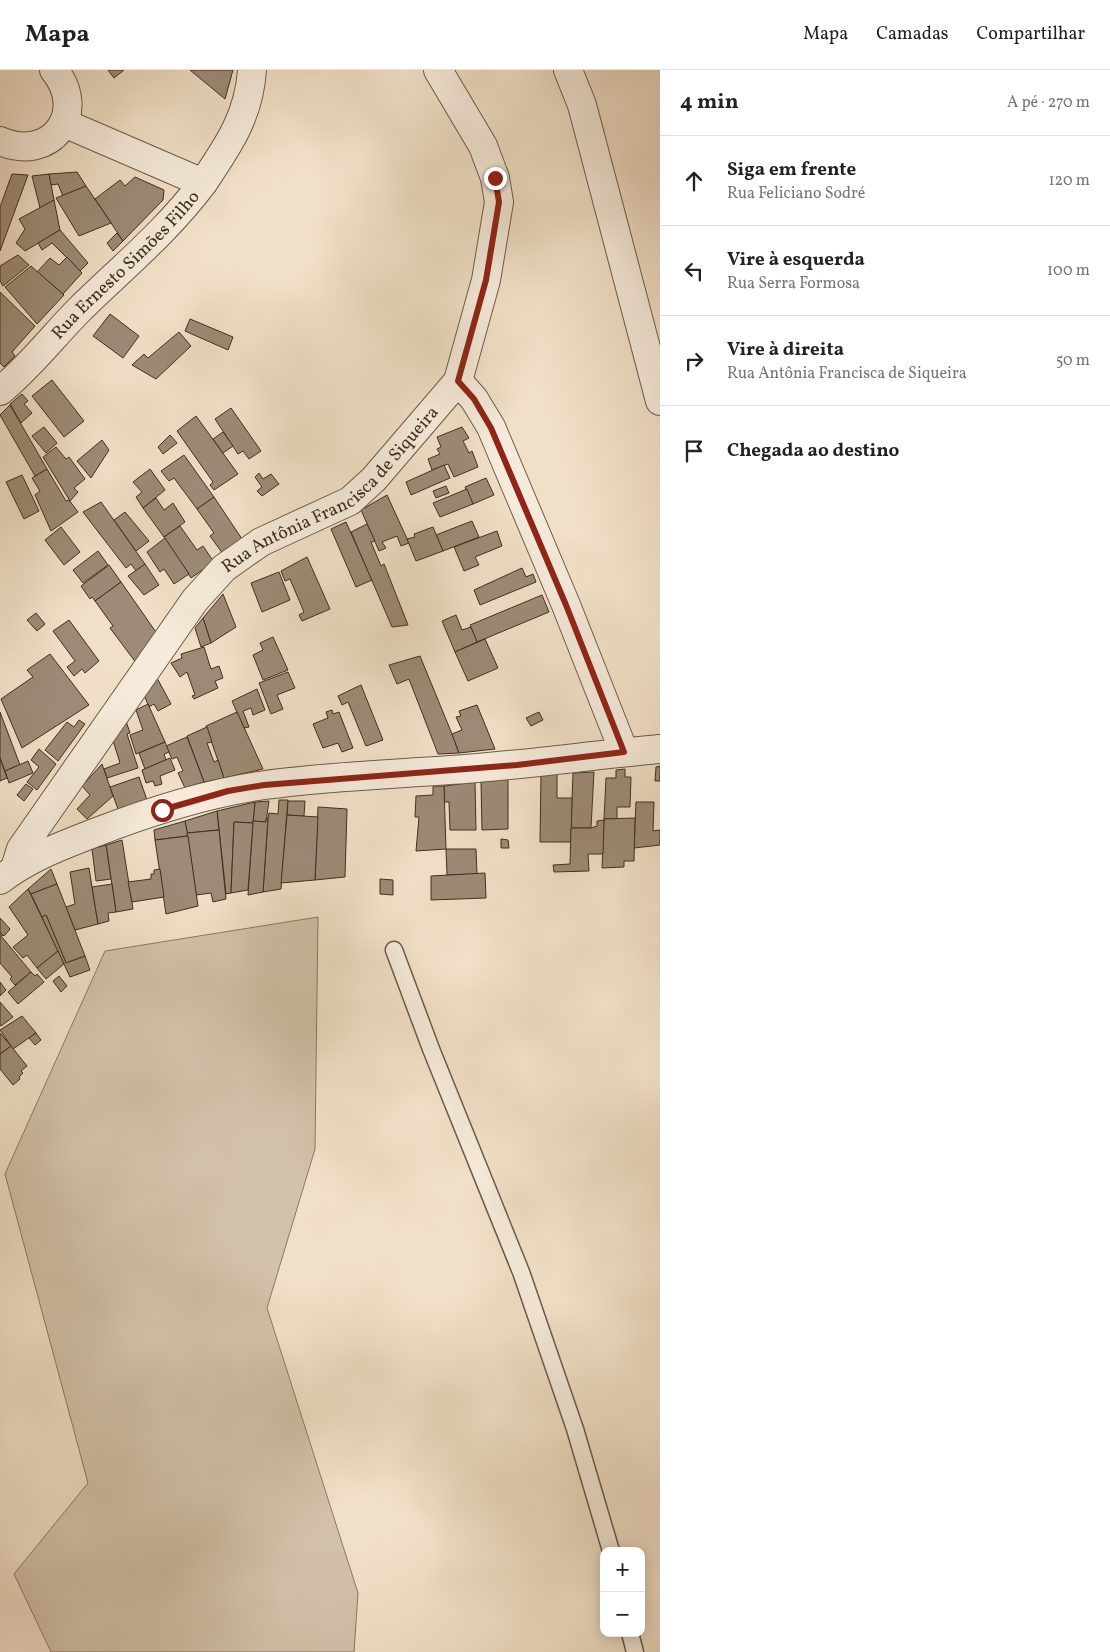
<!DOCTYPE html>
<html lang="pt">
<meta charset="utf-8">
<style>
body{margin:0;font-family:Vollkorn,serif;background:#f2f2f2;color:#222}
.controls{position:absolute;right:15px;bottom:15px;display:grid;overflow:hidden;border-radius:10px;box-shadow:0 2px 12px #0003}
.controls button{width:45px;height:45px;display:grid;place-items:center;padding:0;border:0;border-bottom:1px solid #e0e0e0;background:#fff;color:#222;font:25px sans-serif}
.stop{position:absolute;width:15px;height:15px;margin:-11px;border:4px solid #8f2418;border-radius:50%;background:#fff}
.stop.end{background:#8f2418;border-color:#fff;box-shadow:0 1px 5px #0008}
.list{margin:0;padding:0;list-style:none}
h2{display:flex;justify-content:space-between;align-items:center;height:65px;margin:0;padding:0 20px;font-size:21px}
h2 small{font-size:16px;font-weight:400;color:#767676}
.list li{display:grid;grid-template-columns:32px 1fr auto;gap:15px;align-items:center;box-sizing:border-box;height:90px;padding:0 20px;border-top:1px solid #e0e0e0}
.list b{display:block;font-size:19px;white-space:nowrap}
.list p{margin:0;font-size:16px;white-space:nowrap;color:#767676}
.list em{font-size:16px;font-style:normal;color:#767676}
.icon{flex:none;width:28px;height:28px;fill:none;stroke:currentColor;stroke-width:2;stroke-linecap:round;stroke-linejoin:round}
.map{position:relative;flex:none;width:660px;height:1582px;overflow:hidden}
header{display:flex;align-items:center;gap:30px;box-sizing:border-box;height:70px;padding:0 25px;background:#fff;border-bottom:1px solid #e0e0e0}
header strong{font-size:24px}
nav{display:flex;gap:28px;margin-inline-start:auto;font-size:18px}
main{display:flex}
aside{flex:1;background:#fff}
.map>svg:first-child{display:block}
.green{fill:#d3c2ab;stroke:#8a7865}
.building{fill:#9d8b77;stroke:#412e1f}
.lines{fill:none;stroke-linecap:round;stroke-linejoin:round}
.service-casing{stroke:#6d5a49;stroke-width:19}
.minor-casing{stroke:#6d5a49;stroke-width:30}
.tertiary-casing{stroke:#6d5a49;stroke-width:30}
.service{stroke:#f6ebdb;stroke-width:16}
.minor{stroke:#f6ebdb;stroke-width:28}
.tertiary{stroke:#f6ebdb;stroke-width:28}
.route{stroke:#8f2418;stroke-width:6}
.labels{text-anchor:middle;stroke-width:5;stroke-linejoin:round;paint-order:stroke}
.street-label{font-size:18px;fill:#412e1f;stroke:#f6ebdb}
</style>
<header>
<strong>Mapa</strong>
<nav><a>Mapa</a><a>Camadas</a><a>Compartilhar</a></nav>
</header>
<main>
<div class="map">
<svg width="660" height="1582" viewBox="0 0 660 1582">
<rect width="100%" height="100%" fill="#f1e0c8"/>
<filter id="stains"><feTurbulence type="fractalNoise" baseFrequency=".004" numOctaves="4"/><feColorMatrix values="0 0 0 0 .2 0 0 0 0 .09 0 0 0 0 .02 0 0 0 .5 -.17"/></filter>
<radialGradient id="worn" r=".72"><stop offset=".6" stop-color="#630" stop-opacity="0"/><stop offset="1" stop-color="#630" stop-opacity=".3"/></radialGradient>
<polygon class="green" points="318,847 315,1079 267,1238 358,1523 354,1582 51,1582 14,1504 88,1413 5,1104 105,881"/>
<g class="building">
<polygon points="108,0 124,0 114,8"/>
<polygon points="190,0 233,0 225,29"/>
<polygon points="77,102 86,116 63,126 58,114 51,115 49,104"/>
<polygon points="12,104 28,105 0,181 0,137"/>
<polygon points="49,104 54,130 40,138 32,106"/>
<polygon points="135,107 164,120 163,130 123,171 95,129 120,110 125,116"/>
<polygon points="86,116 111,153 79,166 56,128"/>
<polygon points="54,130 60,160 25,181 16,173 25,159 19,149"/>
<polygon points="60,160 88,193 80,201 52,173 42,180 38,173"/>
<polygon points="117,163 123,171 113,181 107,173"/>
<polygon points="18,185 29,195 3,216 0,211 0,196"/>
<polygon points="67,187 82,203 63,224 37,202 50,188 59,195"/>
<polygon points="31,196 64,225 37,254 5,217"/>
<polygon points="0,222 35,256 12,282 15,286 4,297 0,293"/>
<polygon points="110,244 139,266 123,288 93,266"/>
<polygon points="190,249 233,267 228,280 185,261"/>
<polygon points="179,262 191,276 156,309 132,295 144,284 148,288"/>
<polygon points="52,310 84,351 64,367 32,326"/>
<polygon points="22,324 28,331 24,334 32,343 21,353 10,334"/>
<polygon points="10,335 47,399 35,406 0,345"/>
<polygon points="231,338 261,381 249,389 243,381 238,384 215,349"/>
<polygon points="196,346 238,404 214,420 210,415 213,412 177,361"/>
<polygon points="44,357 57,373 46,383 32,366"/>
<polygon points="462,357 469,368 463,371 469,383 472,381 478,397 454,407 448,394 432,400 428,389 440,384 437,379 441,377 437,367"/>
<polygon points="223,362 233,376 223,383 213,369"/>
<polygon points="170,365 177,373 163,384 158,377"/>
<polygon points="102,370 109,380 91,408 77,391"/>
<polygon points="56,377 66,389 69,387 85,409 74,418 78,422 70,431 43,387"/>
<polygon points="184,385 214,427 197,439 174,408 169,411 161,401"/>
<polygon points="444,395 450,408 411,425 406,412"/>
<polygon points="47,399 66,431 69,430 78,442 51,461 35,425 40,421 32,408"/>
<polygon points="150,399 165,420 143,438 136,427 142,422 133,412"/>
<polygon points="259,403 263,409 271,404 279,414 262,426 257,421 262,417 255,407"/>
<polygon points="22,405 39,441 24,449 6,412"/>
<polygon points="486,408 494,425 473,434 465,417"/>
<polygon points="446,416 449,423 436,428 433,421"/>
<polygon points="467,419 473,434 440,447 433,433"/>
<polygon points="387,425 409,473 401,476 397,466 382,472 386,478 379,481 361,440"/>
<polygon points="214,427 242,469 223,484 210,466 214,463 197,439"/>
<polygon points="156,428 164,440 173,433 185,452 164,467 143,438"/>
<polygon points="101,432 145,494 136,501 131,494 126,498 83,442"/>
<polygon points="125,442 149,471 136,481 114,450"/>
<polygon points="472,451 479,467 443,481 436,465"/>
<polygon points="346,452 372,510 356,517 331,459"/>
<polygon points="367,454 375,471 371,472 381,496 384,494 408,555 392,557 351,462"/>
<polygon points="180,456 197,480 203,476 214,492 191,508 164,467"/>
<polygon points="61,457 80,482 64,495 45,470"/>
<polygon points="433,457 443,481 416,491 407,469 415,467 414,464"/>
<polygon points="497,461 502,476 475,487 479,495 464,501 454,477"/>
<polygon points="165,468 189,504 174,514 164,499 160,502 147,482"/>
<polygon points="98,481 108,495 83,513 73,500"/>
<polygon points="307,487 330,539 302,551 299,545 304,542 290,509 285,511 281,501"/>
<polygon points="145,494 159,515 144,525 128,506"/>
<polygon points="109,495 121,512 95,531 92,527 90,529 81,516"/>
<polygon points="522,498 526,507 533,504 536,512 480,535 474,520"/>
<polygon points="279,502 290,530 262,542 251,513"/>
<polygon points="121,512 158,565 137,594 110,558 113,556 95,531"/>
<polygon points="223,524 236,557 211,573 203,548"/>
<polygon points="542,525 549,542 477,572 470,555"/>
<polygon points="36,543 45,554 37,561 27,550"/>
<polygon points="456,545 462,560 471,557 477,572 455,582 442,551"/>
<polygon points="203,548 211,573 201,577 195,558"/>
<polygon points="69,550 99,591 85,603 82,599 74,606 67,597 75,591 53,561"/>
<polygon points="273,567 288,600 263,610 253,585 263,580 260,573"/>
<polygon points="485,569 498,598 468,611 455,582"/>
<polygon points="204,577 211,599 219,596 223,608 215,611 218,618 194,629 192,626 195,625 187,602 180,607 171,593 182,588 181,584"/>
<polygon points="50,584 89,635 22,678 1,629 33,607 27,600"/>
<polygon points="420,586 452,664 459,683 438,684 409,609 397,614 389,595"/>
<polygon points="288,602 295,618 277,625 283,639 271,644 259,613"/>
<polygon points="157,608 171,634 158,641 154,634 149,637 144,625"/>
<polygon points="361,615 383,670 366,676 348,632 342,635 338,626"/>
<polygon points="257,619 265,640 253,645 251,638 243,641 249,657 244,658 232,631"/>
<polygon points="148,634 165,672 136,684 130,665 143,660 136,640"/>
<polygon points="477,635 495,679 459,683 452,664 462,660 456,647 461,646 459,641"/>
<polygon points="332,640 333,644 339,642 353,678 342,682 338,673 323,678 313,654 328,648 326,642"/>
<polygon points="0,642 20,695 5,701 0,688"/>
<polygon points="237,642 263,699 224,708 206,656"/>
<polygon points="539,642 543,650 531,656 526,648"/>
<polygon points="125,648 130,663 127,664 138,698 107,708 104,699 120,693 111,664"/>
<polygon points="79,650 85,654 58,691 45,680 67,652 74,657"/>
<polygon points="207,657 212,672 207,673 214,692 218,690 224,708 204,712 187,666"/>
<polygon points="187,667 204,712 185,718 178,703 183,701 177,687 172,689 166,676"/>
<polygon points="165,672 169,682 164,684 166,690 145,699 139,683"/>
<polygon points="39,679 56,694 37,720 27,712 39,697 31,690"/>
<polygon points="0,688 7,708 0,711"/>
<polygon points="170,688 175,700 160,706 162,714 155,716 153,711 146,713 142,700"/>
<polygon points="28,691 33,703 9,713 5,701"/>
<polygon points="102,694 113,726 87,749 77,739 90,725 82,716"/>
<polygon points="660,696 660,711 655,711 656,697"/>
<polygon points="625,699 625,707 631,707 630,737 617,737 617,749 604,749 606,708 616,708 616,700"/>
<polygon points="594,702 591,758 571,758 573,703"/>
<polygon points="541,704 557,704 557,728 572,728 571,772 540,772"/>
<polygon points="139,707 147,730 118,739 110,717"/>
<polygon points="508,709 508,759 482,760 481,712"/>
<polygon points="475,712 476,760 450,760 449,732 444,732 444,716"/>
<polygon points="26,714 33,719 24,731 17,725"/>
<polygon points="433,716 444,716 446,779 416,781 419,747 415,747 416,726 433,725"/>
<polygon points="279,730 288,730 281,819 263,822 268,748 269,743 278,744"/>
<polygon points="269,731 266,752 253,751 255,732"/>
<polygon points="288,731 305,731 304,746 287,745"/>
<polygon points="255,732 253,753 234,752 231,823 226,824 217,741"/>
<polygon points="636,732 654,732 653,761 660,760 660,775 634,778"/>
<polygon points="318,737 347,739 345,807 315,810"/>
<polygon points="217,741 219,760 187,763 185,751"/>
<polygon points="287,745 318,747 315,810 281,813"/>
<polygon points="266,748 268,748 263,822 248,825 253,751 266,752"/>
<polygon points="635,748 634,791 624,791 624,797 602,798 604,749"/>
<polygon points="604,750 603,784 588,784 589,801 554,802 553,795 570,794 571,758 591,758 597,756 597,751"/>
<polygon points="185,751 188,766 155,770 154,760"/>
<polygon points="234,752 253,753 248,820 231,823"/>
<polygon points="219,760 226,829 213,832 211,823 196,825 187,763"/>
<polygon points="188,766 198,836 166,844 155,770"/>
<polygon points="501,769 508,770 509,778 501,778"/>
<polygon points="122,770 133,839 116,842 106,775"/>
<polygon points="106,775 111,809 96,811 92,779"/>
<polygon points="446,779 476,779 477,804 447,805"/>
<polygon points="89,798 98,854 75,860 66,837 75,834 70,802"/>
<polygon points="51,799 57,814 31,824 28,819"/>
<polygon points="160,799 164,827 132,832 128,812 151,809 151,804 154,804 154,800"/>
<polygon points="485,803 486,828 431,830 431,806"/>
<polygon points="380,809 393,810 393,825 380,824"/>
<polygon points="57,814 85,886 66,893 46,845 42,847 31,824"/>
<polygon points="112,814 116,842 108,843 109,851 98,854 92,817"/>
<polygon points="28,819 58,881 37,898 27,885 23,888 13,877 28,865 9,837"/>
<polygon points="46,845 66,893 85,886 90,900 70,907 42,847"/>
<polygon points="0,848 10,859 4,866 0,862"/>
<polygon points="0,862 3,865 1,866 31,902 15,915 10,909 12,907 0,893"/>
<polygon points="58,881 64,894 46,909 37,898"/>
<polygon points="31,902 35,906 37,904 44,912 18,934 8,922"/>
<polygon points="59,906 67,916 61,922 53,911"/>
<polygon points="0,912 6,920 0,926"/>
<polygon points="0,932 13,947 1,956 0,955"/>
<polygon points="22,946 36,963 13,979 0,960"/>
<polygon points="0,963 11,976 0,984"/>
<polygon points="36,963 41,970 35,975 29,968"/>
<polygon points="11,976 27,996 21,1001 23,1003 19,1007 20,1009 13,1015 0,999 0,984"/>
</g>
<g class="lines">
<g class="service-casing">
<g id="service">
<polyline points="394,880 431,979 521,1202 575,1359 611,1481"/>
<polyline points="630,1563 635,1582"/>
</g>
</g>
<g class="minor-casing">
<g id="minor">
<polyline points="568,0 582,35 660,331"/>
<path d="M 203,113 C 228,76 249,46 252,0"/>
<polyline points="458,311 474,329 491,357 566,535 624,682"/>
<path id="s1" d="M 15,798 L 21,779 L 195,530 L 224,498 L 261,472 L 350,431 L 374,409 L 458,311 L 486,210 L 499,132 L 495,108 L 483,76 L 438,0"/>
</g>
</g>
<g class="tertiary-casing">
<g id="tertiary">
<path d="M 0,71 C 51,93 89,43 54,0"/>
<path id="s2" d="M 0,321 C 30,297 53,266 80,239 C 122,198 168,160 203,113 L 64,53"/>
<path d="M 0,810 C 28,788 61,776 94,763 C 148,742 207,723 265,715 C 331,706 398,704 465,699 C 530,694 595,685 660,679"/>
</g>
</g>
<use href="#service" class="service"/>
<use href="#minor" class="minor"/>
<use href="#tertiary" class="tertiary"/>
</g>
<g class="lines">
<polyline class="route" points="162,740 228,721 264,715 517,695 624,682 566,535 491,358 474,329 458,311 486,210 499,132 495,108"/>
</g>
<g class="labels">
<g class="street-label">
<text dy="6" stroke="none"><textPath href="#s2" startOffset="178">Rua Ernesto Simões Filho</textPath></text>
<text dy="6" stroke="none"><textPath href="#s1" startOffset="501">Rua Antônia Francisca de Siqueira</textPath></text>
</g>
</g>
<rect width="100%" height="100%" filter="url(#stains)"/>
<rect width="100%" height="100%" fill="url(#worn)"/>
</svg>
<div class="controls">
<button>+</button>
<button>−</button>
</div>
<div class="stop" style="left:162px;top:740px"></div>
<div class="stop end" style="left:495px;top:108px"></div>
</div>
<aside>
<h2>4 min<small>A pé · 270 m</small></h2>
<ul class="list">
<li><svg class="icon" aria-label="ahead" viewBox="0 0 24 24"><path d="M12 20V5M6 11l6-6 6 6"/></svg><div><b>Siga em frente</b><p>Rua Feliciano Sodré</p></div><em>120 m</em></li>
<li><svg class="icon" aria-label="left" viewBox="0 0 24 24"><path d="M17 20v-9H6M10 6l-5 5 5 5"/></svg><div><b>Vire à esquerda</b><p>Rua Serra Formosa</p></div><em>100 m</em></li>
<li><svg class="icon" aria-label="right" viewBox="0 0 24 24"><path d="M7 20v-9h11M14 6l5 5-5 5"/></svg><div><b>Vire à direita</b><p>Rua Antônia Francisca de Siqueira</p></div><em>50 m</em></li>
<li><svg class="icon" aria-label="arrive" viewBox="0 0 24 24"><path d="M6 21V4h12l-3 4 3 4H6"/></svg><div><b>Chegada ao destino</b></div></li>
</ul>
</aside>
</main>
